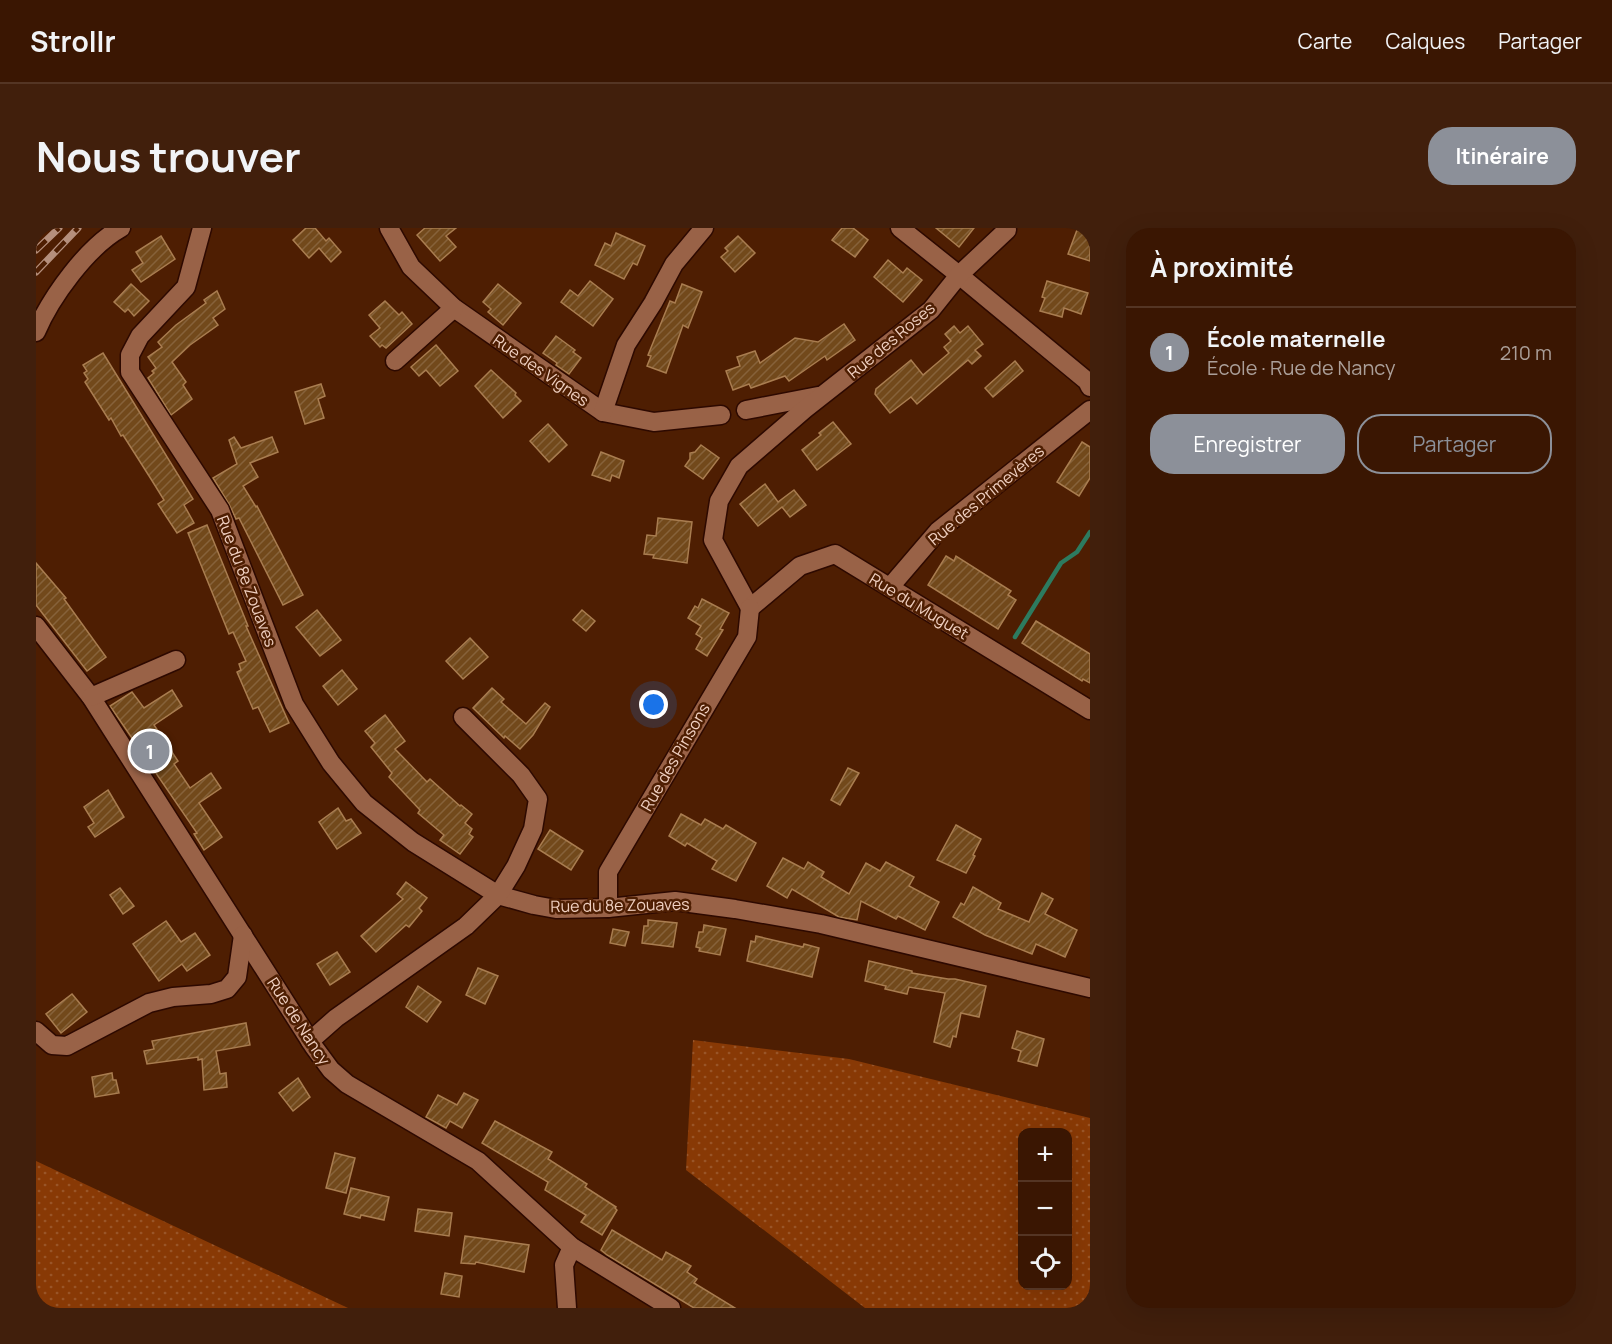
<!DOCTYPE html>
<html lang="fr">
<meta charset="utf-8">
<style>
body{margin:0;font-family:Manrope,sans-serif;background:#411f0c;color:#f1f3f6}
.controls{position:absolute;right:18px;bottom:18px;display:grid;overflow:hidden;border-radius:12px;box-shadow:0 6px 24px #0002}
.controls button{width:54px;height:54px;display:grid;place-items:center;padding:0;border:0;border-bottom:2px solid #543524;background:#3a1602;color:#f1f3f6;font:30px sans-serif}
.you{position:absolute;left:618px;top:477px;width:21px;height:21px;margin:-15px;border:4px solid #fff;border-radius:50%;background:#1a73e8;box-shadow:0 0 0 9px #1a73e833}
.badge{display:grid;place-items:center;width:39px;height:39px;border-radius:50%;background:#8c9099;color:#fff;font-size:20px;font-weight:700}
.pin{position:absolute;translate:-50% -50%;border:3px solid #fff;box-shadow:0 2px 6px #0006}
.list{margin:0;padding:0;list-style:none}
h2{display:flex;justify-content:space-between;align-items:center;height:78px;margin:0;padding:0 24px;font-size:26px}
h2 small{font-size:20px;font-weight:400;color:#ab9f99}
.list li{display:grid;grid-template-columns:39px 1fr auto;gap:18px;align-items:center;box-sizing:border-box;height:90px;padding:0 24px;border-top:2px solid #543524}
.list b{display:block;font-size:22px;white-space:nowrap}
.list p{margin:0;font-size:20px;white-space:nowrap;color:#ab9f99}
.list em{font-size:20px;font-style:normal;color:#ab9f99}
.actions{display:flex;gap:12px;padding:18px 24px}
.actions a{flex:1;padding:14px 0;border:2px solid #8c9099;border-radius:24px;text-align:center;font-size:21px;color:#8c9099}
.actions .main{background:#8c9099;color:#fff}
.icon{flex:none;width:33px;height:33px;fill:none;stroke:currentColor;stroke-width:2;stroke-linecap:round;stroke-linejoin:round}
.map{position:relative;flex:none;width:1054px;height:1080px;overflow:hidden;border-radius:24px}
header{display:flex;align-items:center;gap:36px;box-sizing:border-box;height:84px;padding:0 30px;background:#3a1602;border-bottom:2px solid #543524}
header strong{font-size:28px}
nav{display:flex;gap:33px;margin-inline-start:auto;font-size:21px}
.intro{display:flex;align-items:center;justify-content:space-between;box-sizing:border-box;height:144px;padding:0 36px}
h1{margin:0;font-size:42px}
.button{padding:15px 27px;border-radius:24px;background:#8c9099;color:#fff;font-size:21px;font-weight:700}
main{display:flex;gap:36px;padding:0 36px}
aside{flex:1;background:#3a1602;border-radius:24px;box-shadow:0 6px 24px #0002}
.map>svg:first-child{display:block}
.grass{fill:url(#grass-dots);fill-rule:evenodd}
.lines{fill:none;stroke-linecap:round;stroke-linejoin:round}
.stream{stroke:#2d7b5f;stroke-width:4.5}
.building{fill:url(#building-hatch);stroke:#a97d50;stroke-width:1.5}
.minor-casing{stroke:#2d0900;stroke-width:21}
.minor{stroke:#996247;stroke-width:18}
.rail-casing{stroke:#b58f7c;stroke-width:7}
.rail{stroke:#4e1e02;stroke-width:4.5;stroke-dasharray:14;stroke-linecap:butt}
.labels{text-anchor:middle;stroke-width:5;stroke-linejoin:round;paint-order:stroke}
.street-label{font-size:16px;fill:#f0d0c1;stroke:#4e1e02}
</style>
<header>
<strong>Strollr</strong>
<nav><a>Carte</a><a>Calques</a><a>Partager</a></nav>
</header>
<div class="intro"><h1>Nous trouver</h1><a class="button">Itinéraire</a></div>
<main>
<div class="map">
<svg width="1054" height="1080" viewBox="0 0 1054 1080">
<defs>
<pattern id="grass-dots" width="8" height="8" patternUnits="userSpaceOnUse" patternTransform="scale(1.5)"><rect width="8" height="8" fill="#883905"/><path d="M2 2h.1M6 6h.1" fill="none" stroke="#995528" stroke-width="1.8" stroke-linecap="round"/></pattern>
<pattern id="building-hatch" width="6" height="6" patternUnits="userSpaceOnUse" patternTransform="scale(1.5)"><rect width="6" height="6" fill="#72491b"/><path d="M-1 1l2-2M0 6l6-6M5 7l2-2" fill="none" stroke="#86623a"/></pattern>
</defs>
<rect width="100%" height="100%" fill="#4e1e02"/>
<g class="grass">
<path d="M 657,812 L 813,831 L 1054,890 L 1054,1080 L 829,1080 L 650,942 ZM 1032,904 L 1032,1058 L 987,1058 L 987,904 Z"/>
<polygon points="0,933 312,1080 0,1080"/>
</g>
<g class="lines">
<polyline class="stream" points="979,409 1025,335 1041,324 1054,304"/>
</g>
<g class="building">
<polygon points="270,0 279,0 290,13 293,10 305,24 295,34 283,20 273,30 257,12"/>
<polygon points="389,0 420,0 410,8 420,19 404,33 381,7"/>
<polygon points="806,0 817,0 832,12 819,29 796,12"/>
<polygon points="900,0 938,0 923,19"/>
<polygon points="1041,2 1054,6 1054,33 1032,26"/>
<polygon points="580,5 609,18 601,37 597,35 588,51 559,37 569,15 575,18"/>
<polygon points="125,8 139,31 105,54 96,42 107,35 100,24"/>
<polygon points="702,8 719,25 699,44 685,29 692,23 689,20"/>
<polygon points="852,32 867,45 871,40 886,52 867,74 838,49"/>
<polygon points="554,53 577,71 557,98 525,74 534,62 542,68"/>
<polygon points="1011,53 1052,65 1045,86 1028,80 1026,89 1004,83 1009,70 1006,69"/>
<polygon points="95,56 113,73 98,88 92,81 89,84 78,74"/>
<polygon points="462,56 485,75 467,97 452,84 455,81 447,74"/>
<polygon points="646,56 666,64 652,100 647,97 630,145 611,138 615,128 612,127 634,73 639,75"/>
<polygon points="181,63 189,81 177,90 182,97 154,117 136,134 150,154 147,157 156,171 135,187 112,150 118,145 116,143 120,140 112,129 126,119 122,114 140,97 170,75 168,72"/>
<polygon points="349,73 363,87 366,84 376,96 350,120 346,117 344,119 334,108 344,100 333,87"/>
<polygon points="808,96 819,112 791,132 789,128 753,153 749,148 715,160 713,156 697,162 690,143 704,138 701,129 719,123 724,135 759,110 782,114"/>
<polygon points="918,98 924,105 932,98 947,116 939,122 945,128 936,136 932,132 881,176 875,169 854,185 839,166 840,161 875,132 887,147 913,125 908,119 915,113 909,106"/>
<polygon points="520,108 539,122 537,124 545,130 533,146 520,137 521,135 507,125"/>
<polygon points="400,117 422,143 404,158 390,142 383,148 375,139"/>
<polygon points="67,125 157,271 148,277 158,295 141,305 122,276 128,272 115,251 87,207 85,208 75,190 73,192 49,154 52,151 48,145 51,143 47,137"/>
<polygon points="979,133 987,143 957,169 949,160"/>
<polygon points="455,142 480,165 479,167 485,173 467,190 439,158"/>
<polygon points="285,156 289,168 282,171 288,190 269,196 259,164"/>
<polygon points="797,194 815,216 781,242 766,222 785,207 783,205"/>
<polygon points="512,196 531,217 513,234 494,213"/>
<polygon points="198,209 205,220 236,209 242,224 214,235 222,249 207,258 220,279 221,278 267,367 247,377 203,290 200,291 193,276 177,250 201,236 193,212"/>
<polygon points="1046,214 1054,219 1054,250 1043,268 1021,254"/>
<polygon points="665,217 683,230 667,251 649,238 654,231 654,225 659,224"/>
<polygon points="565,224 588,233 583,250 576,247 574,253 556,247"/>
<polygon points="729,256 742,274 758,262 770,277 754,289 746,279 722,298 704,276"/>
<polygon points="622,290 656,294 651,335 617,330 618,327 608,326 611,307 620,308"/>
<polygon points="171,297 212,398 210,398 253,495 234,504 222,479 217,481 201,444 205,442 203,436 210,433 197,404 193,406 152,305"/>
<polygon points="910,328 918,333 920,328 975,363 972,367 980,372 962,401 892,357"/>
<polygon points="0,335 30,370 28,371 70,429 51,443 0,377"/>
<polygon points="666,371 693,385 684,401 687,402 671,428 660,421 666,410 660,406 665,398 652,390 659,378 662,380"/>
<polygon points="281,382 305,412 284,428 260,399"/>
<polygon points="546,382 559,393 550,403 537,392"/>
<polygon points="1000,393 1054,426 1054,455 1047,451 1046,453 986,415"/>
<polygon points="434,410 452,429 427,451 410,433"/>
<polygon points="306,442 321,461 302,477 287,458"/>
<polygon points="456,460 468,471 465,474 490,496 509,475 514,479 497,507 484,521 469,508 468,510 437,480"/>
<polygon points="136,462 146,478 118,497 142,533 138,536 154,560 175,545 185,560 163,575 186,609 168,622 158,606 161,605 74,478 96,464 108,480"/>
<polygon points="349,487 369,513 359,521 391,554 394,551 424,578 425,577 436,586 429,595 436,601 433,606 437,609 424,626 404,612 408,607 382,585 384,582 353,549 356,545 335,519 339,515 329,503"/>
<polygon points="812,540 823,545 804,577 795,572"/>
<polygon points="72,562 88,589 59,609 52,599 58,595 48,579"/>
<polygon points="302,580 310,593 315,591 325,605 301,621 283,594"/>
<polygon points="645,586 665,597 669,591 687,601 690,597 720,615 700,653 676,641 681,633 651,615 649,618 633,608"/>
<polygon points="920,597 945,611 937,627 939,628 930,645 901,632"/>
<polygon points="514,602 547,623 535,642 502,621"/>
<polygon points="747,630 768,641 772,634 788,644 785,649 813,666 830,635 844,643 850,634 878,649 873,658 903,674 889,702 862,688 860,691 825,673 821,692 803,689 756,661 751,670 731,658"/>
<polygon points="370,654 391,670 383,680 386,683 373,699 370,697 340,724 325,708 367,671 361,666"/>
<polygon points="937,659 965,675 962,681 993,694 1006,665 1017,671 1009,686 1041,702 1029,729 1000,716 996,726 949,707 917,689 925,675 928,677"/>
<polygon points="84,660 98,678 87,686 74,667"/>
<polygon points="612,692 641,695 637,719 606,715 608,698 612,698"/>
<polygon points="130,693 145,714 159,705 174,727 151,743 146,736 123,753 97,716"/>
<polygon points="668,697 690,701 684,727 663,723 664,720 660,719 663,704 667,704"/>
<polygon points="577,701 593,704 589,718 574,715"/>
<polygon points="720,708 767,719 768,716 783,720 776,749 711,733 715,713 719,714"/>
<polygon points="301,724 314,744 294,757 281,736"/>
<polygon points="833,733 876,743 876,745 912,751 919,751 950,758 943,789 925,785 920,809 917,808 914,819 898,814 909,765 873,759 871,766 849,761 850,758 829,753"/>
<polygon points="442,740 462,748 449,776 430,767"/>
<polygon points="382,758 405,774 391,794 370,779"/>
<polygon points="36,766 51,784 25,805 10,786"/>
<polygon points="210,795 214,817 180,823 184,846 190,845 191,859 168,862 166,831 162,832 162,829 111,836 108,823 118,821 116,813"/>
<polygon points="981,803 1008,811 1001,838 982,833 985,823 976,820"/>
<polygon points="76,845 77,852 80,852 83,865 59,869 56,849"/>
<polygon points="262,850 274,869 257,883 243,865"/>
<polygon points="428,865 442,872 426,900 414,893 410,900 390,889 402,867 421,877"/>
<polygon points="459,893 516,924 512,931 551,956 549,959 580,979 579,980 581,982 566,1007 545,994 550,987 509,962 512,954 446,915"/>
<polygon points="299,925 319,930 310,965 290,960"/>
<polygon points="315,960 353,969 348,992 325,987 324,990 308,986"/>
<polygon points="382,981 416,985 413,1008 379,1003"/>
<polygon points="576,1002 626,1032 630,1024 655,1038 651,1044 661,1051 658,1055 699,1080 658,1080 571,1027 565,1022"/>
<polygon points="429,1008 493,1017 488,1044 440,1034 439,1036 425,1035"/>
<polygon points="409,1045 426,1048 423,1069 405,1066"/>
</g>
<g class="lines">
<g class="minor-casing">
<g id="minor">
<polyline points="166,0 150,59 104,108 94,127 94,144 184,282 258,476 295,535 328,575 377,614 462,667 498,677 520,681 572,680 639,673 699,681 785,696 1054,760"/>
<polyline points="353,0 375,39 418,80 567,184 618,194 685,187"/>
<polyline points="864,0 923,47 1051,153 1054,159"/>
<path d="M 0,104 C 15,69 51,19 85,0"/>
<polyline points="359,133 418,80"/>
<polyline points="710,182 782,168"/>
<polyline points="567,184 590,117 617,75 638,36 668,0"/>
<polyline points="854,359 902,303 1054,182"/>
<polyline points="714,380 677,312 683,273 703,238 769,181 895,82 923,47 971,2"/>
<polyline points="714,380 764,338 799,326 1054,482"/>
<polyline points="0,398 55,469 278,819 295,842 311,856 442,933 536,1019 635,1080"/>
<polyline points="55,469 140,432"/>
<polyline points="572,680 572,644 711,409 714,380"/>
<polyline points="0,803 16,817 31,818 113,775 137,769 175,766 191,761 201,749 207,707"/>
<polyline points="274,813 300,790 430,698 462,667 480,638 497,601 502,571 485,547 427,489"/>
<polyline points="531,1080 528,1037 536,1019"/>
</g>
</g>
<use href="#minor" class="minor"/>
<g class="rail-casing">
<g id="rail">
<polyline points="0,22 23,0"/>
<polyline points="0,44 42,0"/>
</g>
</g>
<use href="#rail" class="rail"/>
</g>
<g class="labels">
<g class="street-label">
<text transform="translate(855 112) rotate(-40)" y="6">Rue des Roses</text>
<text transform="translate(505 142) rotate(35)" y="6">Rue des Vignes</text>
<text transform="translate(950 267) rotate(-40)" y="6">Rue des Primevères</text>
<text transform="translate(211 353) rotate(69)" y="6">Rue du 8e Zouaves</text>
<text transform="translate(883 378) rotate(31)" y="6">Rue du Muguet</text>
<text transform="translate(639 529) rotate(-60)" y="6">Rue des Pinsons</text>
<text transform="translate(584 677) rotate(-1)" y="6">Rue du 8e Zouaves</text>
<text transform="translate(263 793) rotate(57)" y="6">Rue de Nancy</text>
</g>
</g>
</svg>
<div class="controls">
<button>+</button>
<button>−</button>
<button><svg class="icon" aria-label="locate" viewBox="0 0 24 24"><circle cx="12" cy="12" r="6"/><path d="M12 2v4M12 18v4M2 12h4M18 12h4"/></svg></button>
</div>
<div class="you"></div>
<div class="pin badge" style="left:114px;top:523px">1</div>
</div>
<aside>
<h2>À proximité<small></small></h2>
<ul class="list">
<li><span class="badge">1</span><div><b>École maternelle</b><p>École · Rue de Nancy</p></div><em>210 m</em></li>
</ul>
<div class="actions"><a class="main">Enregistrer</a><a>Partager</a></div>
</aside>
</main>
